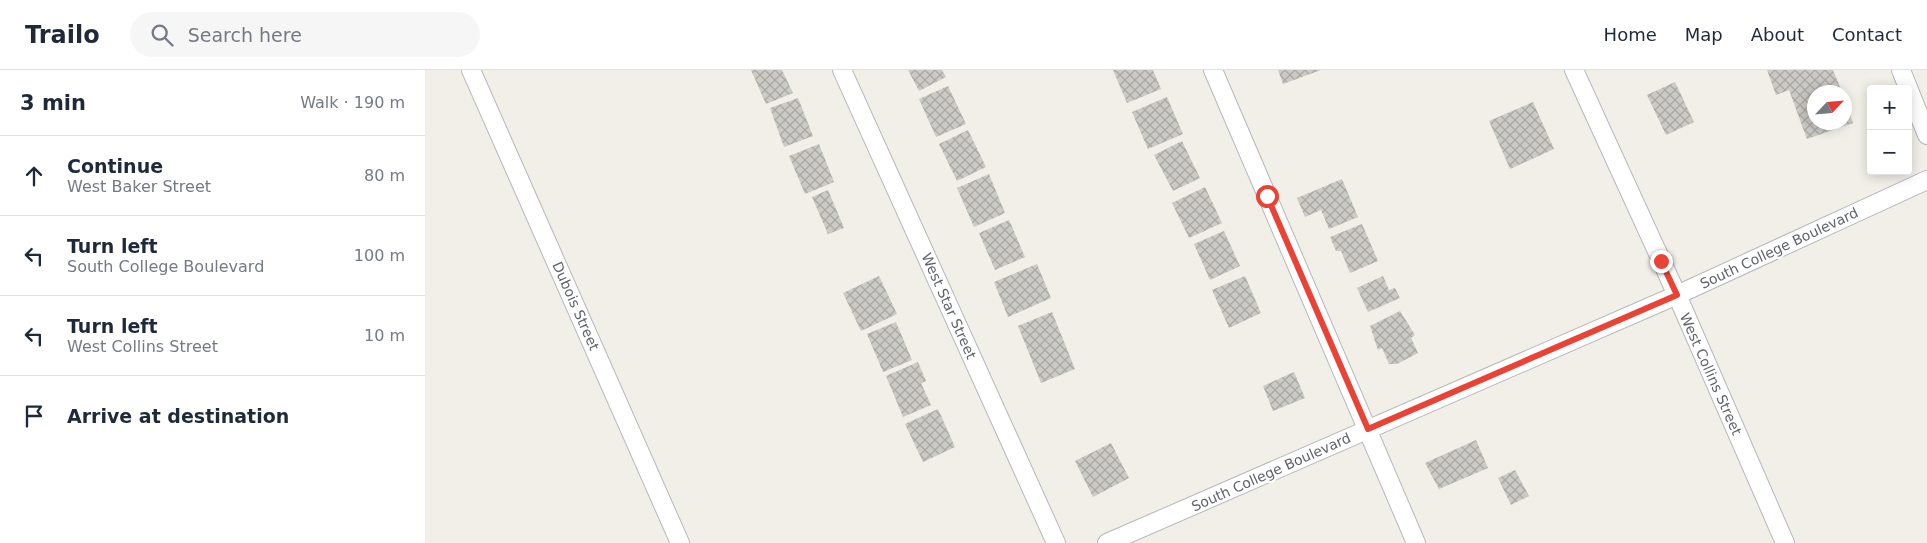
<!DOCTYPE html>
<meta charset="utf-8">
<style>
body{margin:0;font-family:"DejaVu Sans",sans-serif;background:#f6f6f7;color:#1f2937}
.controls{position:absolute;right:15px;top:15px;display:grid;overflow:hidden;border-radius:5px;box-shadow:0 2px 12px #0003}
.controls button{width:45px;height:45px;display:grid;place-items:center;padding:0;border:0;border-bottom:1px solid #e0e1e3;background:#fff;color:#1f2937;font:25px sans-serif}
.compass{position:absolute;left:1382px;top:15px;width:45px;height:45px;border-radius:50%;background:#fff;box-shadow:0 2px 12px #0003;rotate:64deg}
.stop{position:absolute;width:15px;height:15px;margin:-11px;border:4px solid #ea4335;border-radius:50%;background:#fff}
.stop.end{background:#ea4335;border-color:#fff;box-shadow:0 1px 5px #0008}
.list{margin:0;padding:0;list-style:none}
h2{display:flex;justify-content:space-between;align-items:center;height:65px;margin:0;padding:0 20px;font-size:21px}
h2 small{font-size:16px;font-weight:400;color:#747a83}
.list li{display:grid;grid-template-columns:32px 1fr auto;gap:15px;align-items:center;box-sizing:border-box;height:80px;padding:0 20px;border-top:1px solid #e0e1e3}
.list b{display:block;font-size:19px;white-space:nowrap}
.list p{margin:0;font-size:16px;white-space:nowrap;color:#747a83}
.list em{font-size:16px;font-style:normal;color:#747a83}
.icon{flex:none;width:28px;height:28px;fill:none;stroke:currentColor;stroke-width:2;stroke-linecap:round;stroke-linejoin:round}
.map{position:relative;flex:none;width:1502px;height:473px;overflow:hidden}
header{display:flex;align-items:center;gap:30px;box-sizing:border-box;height:70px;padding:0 25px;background:#fff;border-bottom:1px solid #e0e1e3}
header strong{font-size:24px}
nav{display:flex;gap:28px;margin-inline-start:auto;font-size:18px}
.search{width:350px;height:45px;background:#f6f6f7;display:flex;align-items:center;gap:12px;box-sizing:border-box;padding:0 18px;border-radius:28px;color:#747a83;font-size:19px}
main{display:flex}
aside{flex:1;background:#fff}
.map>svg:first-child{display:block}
.building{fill:url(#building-cross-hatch)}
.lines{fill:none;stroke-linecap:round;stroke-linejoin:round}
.street-casing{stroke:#b5b8bc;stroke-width:20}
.street{stroke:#fff;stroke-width:18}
.route{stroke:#ea4335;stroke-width:6}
.labels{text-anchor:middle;stroke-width:4.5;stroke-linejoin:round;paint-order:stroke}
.street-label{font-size:14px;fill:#5f6368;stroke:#fff}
</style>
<header>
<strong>Trailo</strong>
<div class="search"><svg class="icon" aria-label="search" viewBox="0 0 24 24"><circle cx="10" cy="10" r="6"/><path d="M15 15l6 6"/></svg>Search here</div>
<nav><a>Home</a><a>Map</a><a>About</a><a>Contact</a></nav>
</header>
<main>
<aside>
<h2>3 min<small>Walk · 190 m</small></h2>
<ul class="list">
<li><svg class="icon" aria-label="ahead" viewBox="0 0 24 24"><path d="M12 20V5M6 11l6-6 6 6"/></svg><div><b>Continue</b><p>West Baker Street</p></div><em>80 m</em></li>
<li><svg class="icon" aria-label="left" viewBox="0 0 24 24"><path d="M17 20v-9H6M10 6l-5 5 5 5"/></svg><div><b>Turn left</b><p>South College Boulevard</p></div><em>100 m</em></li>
<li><svg class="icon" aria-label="left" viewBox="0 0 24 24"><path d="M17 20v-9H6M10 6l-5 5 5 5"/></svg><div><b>Turn left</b><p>West Collins Street</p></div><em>10 m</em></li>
<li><svg class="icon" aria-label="arrive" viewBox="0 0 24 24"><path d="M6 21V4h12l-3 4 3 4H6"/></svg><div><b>Arrive at destination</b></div></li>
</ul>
</aside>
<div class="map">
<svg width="1502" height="473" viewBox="0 0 1502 473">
<defs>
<pattern id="building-cross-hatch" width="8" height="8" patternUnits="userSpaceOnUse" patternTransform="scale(1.25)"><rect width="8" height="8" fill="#cccac5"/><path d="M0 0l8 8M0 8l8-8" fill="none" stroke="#a9a8a4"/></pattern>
</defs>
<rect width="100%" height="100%" fill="#f1efe8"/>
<g class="building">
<polygon points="326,0 357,0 368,23 341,34"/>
<polygon points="483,0 517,0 521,7 494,21"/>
<polygon points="688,0 728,0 736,19 702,33"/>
<polygon points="853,0 896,0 858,14"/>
<polygon points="1342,0 1408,0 1417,22 1390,22 1390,52 1420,52 1420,31 1428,53 1382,69 1364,20 1351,25"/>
<polygon points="1250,12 1269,52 1241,65 1222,25"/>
<polygon points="523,16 541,54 511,67 494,29"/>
<polygon points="742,27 758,64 723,79 707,42"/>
<polygon points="373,28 388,66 359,77 345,38"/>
<polygon points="1108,32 1129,79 1085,99 1064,51"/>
<polygon points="543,60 561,97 532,111 514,74"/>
<polygon points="757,71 775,108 748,121 729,85"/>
<polygon points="394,74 409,112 380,124 364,86"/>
<polygon points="564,104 580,143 549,157 532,118"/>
<polygon points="917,109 933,147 904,159 896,140 880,147 872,128"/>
<polygon points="780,117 797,153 764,168 747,133"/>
<polygon points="403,120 419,158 403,164 387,127"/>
<polygon points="584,150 600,187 570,200 554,163"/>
<polygon points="937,154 953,191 925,203 916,181 911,181 905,167"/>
<polygon points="799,161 815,196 785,210 769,174"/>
<polygon points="612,194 626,228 583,247 569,212"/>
<polygon points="454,206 472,244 436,261 418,223"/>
<polygon points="820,206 836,243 804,258 787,220"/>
<polygon points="958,206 964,220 970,218 975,228 943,242 932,218"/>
<polygon points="975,241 990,265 986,268 993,283 972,294 964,294 957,278 953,280 945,256"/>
<polygon points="627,242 650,299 616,313 593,256"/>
<polygon points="471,252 487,290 458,302 442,264"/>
<polygon points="493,292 501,311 496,313 506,335 478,347 461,306"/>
<polygon points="869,302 880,328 848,341 838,316"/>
<polygon points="513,339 530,377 498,392 480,354"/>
<polygon points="1051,370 1063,398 1014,419 1000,393"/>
<polygon points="686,373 704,408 668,427 650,391"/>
<polygon points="1090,400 1104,426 1086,435 1073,408"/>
</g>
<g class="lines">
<g class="street-casing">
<g id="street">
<polyline points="46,0 255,473"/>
<polyline points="417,0 631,473"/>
<polyline points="788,0 991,473"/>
<polyline points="1149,0 1252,225 1360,473"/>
<polyline points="1476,0 1502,65"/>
<polyline points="682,473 1252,225 1502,110"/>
</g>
</g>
<use href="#street" class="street"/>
</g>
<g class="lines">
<polyline class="route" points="842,126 943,359 1252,225 1236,191"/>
</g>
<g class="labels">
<g class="street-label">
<text transform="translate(1354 178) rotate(-25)" y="5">South College Boulevard</text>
<text transform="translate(151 236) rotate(66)" y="5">Dubois Street</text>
<text transform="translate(524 236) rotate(66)" y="5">West Star Street</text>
<text transform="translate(1286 304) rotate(66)" y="5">West Collins Street</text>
<text transform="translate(846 402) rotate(-24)" y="5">South College Boulevard</text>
</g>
</g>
</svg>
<div class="controls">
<button>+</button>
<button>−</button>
</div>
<svg class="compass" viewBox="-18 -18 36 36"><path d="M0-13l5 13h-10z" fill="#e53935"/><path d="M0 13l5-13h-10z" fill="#747a83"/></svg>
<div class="stop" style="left:842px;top:126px"></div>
<div class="stop end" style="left:1236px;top:191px"></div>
</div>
</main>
